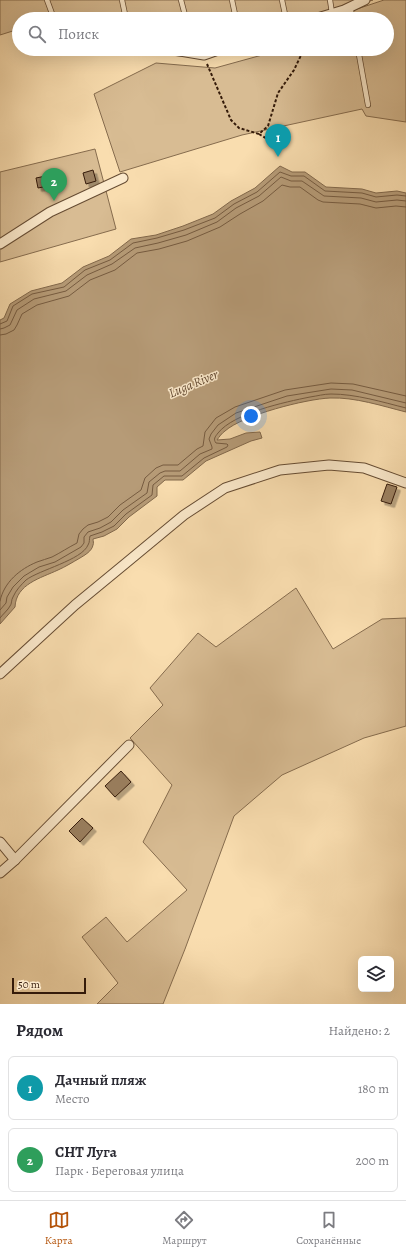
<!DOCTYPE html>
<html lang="ru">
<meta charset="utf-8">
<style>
body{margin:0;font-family:Alegreya,serif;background:#f7f7f7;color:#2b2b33}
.controls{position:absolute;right:12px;bottom:12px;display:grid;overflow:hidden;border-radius:6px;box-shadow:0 4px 16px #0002}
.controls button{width:36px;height:36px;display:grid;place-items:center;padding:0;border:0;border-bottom:1px solid #e1e1e2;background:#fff;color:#2b2b33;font:20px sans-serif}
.scale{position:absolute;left:12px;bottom:10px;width:74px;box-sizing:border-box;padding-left:4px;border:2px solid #351b0a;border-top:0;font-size:11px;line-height:14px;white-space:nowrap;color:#351b0a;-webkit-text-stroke:3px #fbe9cb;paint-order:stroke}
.you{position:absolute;left:251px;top:416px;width:14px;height:14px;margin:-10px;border:3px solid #fff;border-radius:50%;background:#1a73e8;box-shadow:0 0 0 6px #1a73e833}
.badge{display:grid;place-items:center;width:26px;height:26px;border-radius:50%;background:#b45309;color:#fff;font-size:13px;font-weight:700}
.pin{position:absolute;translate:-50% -33px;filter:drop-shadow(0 1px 2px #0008)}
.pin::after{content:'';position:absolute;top:21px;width:14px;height:12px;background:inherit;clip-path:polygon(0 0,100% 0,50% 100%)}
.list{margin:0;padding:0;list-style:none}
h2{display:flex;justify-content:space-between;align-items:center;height:52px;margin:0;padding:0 16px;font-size:17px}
h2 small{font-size:13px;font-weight:400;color:#7c7c81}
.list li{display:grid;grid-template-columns:26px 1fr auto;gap:12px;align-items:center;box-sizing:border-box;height:64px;margin:0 8px 8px;padding:0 8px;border:1px solid #e1e1e2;border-radius:6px}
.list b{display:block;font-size:15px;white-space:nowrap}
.list p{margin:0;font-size:13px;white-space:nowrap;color:#7c7c81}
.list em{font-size:13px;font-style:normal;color:#7c7c81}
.icon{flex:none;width:22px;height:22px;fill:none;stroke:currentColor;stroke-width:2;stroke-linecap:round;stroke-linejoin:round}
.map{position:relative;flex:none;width:406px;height:1004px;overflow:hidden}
.search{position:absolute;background:#fff;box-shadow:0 4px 16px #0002;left:12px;right:12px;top:12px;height:44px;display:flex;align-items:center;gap:10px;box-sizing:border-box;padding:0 14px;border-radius:22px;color:#7c7c81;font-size:15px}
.sheet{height:196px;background:#fff}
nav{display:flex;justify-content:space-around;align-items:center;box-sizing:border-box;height:56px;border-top:1px solid #e1e1e2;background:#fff;font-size:11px;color:#7c7c81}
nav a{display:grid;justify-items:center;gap:2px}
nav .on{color:#b45309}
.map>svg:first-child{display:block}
.green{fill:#d8bc93;stroke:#866c4e}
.water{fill:#b69b77;stroke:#82684b}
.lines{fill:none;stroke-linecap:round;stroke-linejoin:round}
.shore{stroke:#765b40;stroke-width:1}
.building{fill:#9b8060;stroke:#351b0a;filter:url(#shadow)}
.lane-casing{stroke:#664c33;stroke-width:6}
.street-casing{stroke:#664c33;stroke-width:11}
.path{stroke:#351b0a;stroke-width:2;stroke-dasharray:3 2;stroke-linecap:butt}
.lane{stroke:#fbe9cb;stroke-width:4.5}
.street{stroke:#fbe9cb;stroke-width:9}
.labels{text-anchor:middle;stroke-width:3;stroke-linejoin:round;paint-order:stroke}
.water-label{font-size:13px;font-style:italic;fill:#624830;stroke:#fbe9cb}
</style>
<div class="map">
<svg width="406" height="1004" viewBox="0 0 406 1004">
<defs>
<filter id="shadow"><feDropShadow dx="3.5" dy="3.5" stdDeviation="0" flood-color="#0004"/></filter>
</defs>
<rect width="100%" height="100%" fill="#f9ddaf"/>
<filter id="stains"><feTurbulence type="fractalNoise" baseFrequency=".005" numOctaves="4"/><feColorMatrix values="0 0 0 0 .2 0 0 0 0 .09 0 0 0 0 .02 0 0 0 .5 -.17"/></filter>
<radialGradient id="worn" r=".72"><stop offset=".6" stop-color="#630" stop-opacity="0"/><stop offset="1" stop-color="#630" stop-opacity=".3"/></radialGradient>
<g class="green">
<polygon points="0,0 373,0 310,19 19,19 19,29 0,35"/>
<polygon points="384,0 406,0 406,122 366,116 362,109 242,135 120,172 94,94 156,63 215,68 284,49 387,49 387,19 344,19 342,14"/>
<polygon points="94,49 210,49 181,56"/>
<polygon points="95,149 116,229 0,262 0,172"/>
<polygon points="296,588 333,649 382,619 406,618 406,726 364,738 282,775 234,816 185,949 163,1004 97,1004 118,983 82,937 106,917 127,942 187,890 143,842 172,785 130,738 163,705 150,688 198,633 216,647"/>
</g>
<path class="water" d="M 280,166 L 292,172 L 305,172 L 326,187 L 362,189 L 376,193 L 397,191 L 406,193 L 406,412 C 382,406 355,397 330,398 C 306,399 243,415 225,431 C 222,433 219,437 217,440 L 230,439 L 246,433 L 260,432 L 262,438 L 251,441 L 206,461 L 183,480 L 165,480 L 157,487 L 157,496 L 129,517 L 117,529 L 104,536 L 93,539 C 93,541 94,543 93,545 C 92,551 85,555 80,558 C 73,562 65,567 58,570 C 41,578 16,584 15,607 L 0,624 L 0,320 L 4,318 L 10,304 L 31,291 L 62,283 L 83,267 L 109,256 L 131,239 L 156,235 L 183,226 L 213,214 L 231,201 L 255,188 Z"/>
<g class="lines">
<g class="shore">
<polyline points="0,324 7,321 13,306 32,294 64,287 85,270 110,260 133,243 157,238 184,230 215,218 234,204 257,192 280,172 291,176 304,176 325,191 362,193 376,197 397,195 406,196"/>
<polyline points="0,329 4,328 10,325 17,310 34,299 66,291 87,275 112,264 135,248 158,243 186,235 217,222 236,208 259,196 281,177 291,181 302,181 324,196 361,198 376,202 397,200 406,201"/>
<polyline points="0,335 6,334 14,330 17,325 22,314 37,305 69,296 90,280 115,270 137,253 159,249 187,241 220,227 240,214 263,201 282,185 290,187 300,187 318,200 323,202 360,204 376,208 396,206 406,207"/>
<path d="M 0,601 C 4,582 20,569 37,562 C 42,560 47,559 52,557 C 60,553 69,547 77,543 L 79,534 L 83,529 L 88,525 L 98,522 L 108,517 L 120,505 L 141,490 L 145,478 L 156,468 L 163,465 L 178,465 L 197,449 L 203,446 L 205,432 L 216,418 L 235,407 L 285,390 L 331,383 L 353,384 L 406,396"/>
<polyline points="0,610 6,603 7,597 13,587 24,576 39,567 55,562 81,547 84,543 84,537 88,532 100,528 111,522 123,510 147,493 149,482 160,473 165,471 180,471 200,454 212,449 212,447 209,439 211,434 218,425 236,413 287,396 331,389 352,390 406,403"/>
<path d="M 0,618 C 3,614 8,610 10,606 C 12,604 11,600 13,597 C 16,590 21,585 26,580 C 39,570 82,560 88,545 C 90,542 89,539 90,536 L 102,532 L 114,526 L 126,514 L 152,495 L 153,485 L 164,476 L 182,476 L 204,458 L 227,447 L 228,445 L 227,444 L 216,443 C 213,439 215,437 218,433 C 234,413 285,402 310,397 C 317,396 324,394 331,394 C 356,394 382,402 406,408"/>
</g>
</g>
<g class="building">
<polygon points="93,170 96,181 86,184 83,173"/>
<polygon points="46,176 48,186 38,188 36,178"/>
<polygon points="387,484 397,487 391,504 381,501"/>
<polygon points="121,771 131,782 115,797 105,786"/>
<polygon points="82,818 93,828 80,842 69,831"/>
</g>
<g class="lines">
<g class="lane-casing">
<g id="lane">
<polyline points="47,0 54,19"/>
<polyline points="122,0 126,19"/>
<polyline points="181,0 186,19"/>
<polyline points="232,0 236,19"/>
<polyline points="282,0 286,19"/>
<polyline points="330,0 332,13"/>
<polyline points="350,7 353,19"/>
<polyline points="358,49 368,105"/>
</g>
</g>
<g class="street-casing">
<g id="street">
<polyline points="314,19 344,10 365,0"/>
<polyline points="168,49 204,55 221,49"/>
<polyline points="0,244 50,212 123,178"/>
<polyline points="0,674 75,605 126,563 184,515 225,488 280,470 329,465 364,468 406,483"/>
<polyline points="0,842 15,860"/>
<polyline points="0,873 15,860 129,745"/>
</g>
</g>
<g class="path">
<polyline points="207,64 231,120 239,128 259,134 268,126 278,93 294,70 304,49"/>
<polyline points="259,134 269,140 273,144"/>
</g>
<use href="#lane" class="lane"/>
<use href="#street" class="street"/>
</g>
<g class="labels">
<g class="water-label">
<text transform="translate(193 383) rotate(-23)" y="5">Luga River</text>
</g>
</g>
<rect width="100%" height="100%" filter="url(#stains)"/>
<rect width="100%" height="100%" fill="url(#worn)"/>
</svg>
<div class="controls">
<button><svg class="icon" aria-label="layers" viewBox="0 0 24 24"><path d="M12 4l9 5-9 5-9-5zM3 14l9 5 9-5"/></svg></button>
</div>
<div class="scale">50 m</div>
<div class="you"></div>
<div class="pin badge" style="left:278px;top:157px;background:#0f9aa8">1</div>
<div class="pin badge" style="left:54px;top:201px;background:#2e9e5b">2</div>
<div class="search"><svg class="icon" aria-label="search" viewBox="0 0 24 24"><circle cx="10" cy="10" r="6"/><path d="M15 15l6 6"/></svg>Поиск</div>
</div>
<section class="sheet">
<h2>Рядом<small>Найдено: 2</small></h2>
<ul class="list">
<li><span class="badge" style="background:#0f9aa8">1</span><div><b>Дачный пляж</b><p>Место</p></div><em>180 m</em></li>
<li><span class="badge" style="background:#2e9e5b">2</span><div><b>СНТ Луга</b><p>Парк · Береговая улица</p></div><em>200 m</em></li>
</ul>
</section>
<nav>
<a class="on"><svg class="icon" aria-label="map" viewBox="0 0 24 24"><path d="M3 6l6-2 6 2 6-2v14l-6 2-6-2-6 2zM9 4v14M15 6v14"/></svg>Карта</a>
<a><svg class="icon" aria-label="directions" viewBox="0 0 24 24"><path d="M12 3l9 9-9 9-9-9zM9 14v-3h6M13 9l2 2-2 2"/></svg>Маршрут</a>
<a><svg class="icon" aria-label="saved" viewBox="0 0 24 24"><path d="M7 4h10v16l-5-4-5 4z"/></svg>Сохранённые</a>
</nav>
